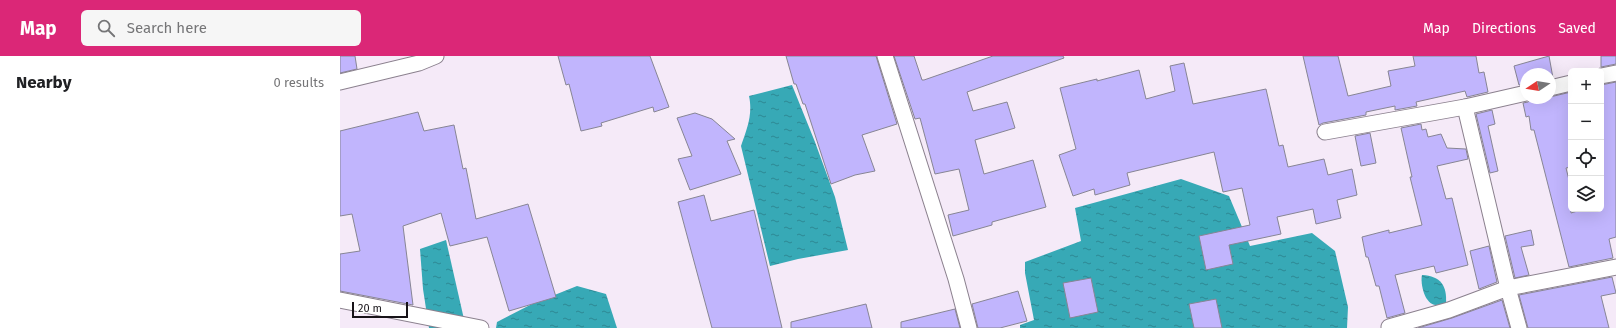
<!DOCTYPE html>
<meta charset="utf-8">
<style>
body{margin:0;font-family:"Fira Sans",sans-serif;background:#f6f6f6;color:#202124}
.controls{position:absolute;right:12px;top:12px;display:grid;overflow:hidden;border-radius:6px;box-shadow:0 4px 16px #0002}
.controls button{width:36px;height:36px;display:grid;place-items:center;padding:0;border:0;border-bottom:1px solid #e0e0e0;background:#fff;color:#202124;font:20px sans-serif}
.compass{position:absolute;left:1180px;top:12px;width:36px;height:36px;border-radius:50%;background:#fff;box-shadow:0 4px 16px #0002;rotate:258deg}
.scale{position:absolute;left:12px;bottom:10px;width:56px;box-sizing:border-box;padding-left:4px;border:2px solid #171318;border-top:0;font-size:11px;line-height:14px;white-space:nowrap;color:#171318;-webkit-text-stroke:3px #fff;paint-order:stroke}
.list{margin:0;padding:0;list-style:none}
h2{display:flex;justify-content:space-between;align-items:center;height:52px;margin:0;padding:0 16px;font-size:17px}
h2 small{font-size:13px;font-weight:400;color:#757577}
.icon{flex:none;width:22px;height:22px;fill:none;stroke:currentColor;stroke-width:2;stroke-linecap:round;stroke-linejoin:round}
.map{position:relative;flex:none;width:1276px;height:272px;overflow:hidden}
header{display:flex;align-items:center;gap:24px;box-sizing:border-box;height:56px;padding:0 20px;background:#db2777;color:#fff}
header strong{font-size:19px}
nav{display:flex;gap:22px;margin-inline-start:auto;font-size:14px}
.search{width:280px;height:36px;background:#f6f6f6;display:flex;align-items:center;gap:10px;box-sizing:border-box;padding:0 14px;border-radius:6px;color:#757577;font-size:15px}
main{display:flex}
aside{flex:1;background:#fff}
.map>svg:first-child{display:block}
.water{fill:url(#water-ripples)}
.building{fill:#c1b5fd;stroke:#878594}
.lines{fill:none;stroke-linecap:round;stroke-linejoin:round}
.street-casing{stroke:#8b818e;stroke-width:17}
.street{stroke:#fff;stroke-width:15}
</style>
<header>
<strong>Map</strong>
<div class="search"><svg class="icon" aria-label="search" viewBox="0 0 24 24"><circle cx="10" cy="10" r="6"/><path d="M15 15l6 6"/></svg>Search here</div>
<nav><a>Map</a><a>Directions</a><a>Saved</a></nav>
</header>
<main>
<aside>
<h2>Nearby<small>0 results</small></h2>
<ul class="list">
</ul>
</aside>
<div class="map">
<svg width="1276" height="272" viewBox="0 0 1276 272">
<defs>
<pattern id="water-ripples" width="26" height="14" patternUnits="userSpaceOnUse"><rect width="26" height="14" fill="#37a9b6"/><path d="M2 4q2-2 4 0t4 0M15 11q2-2 4 0t4 0" fill="none" stroke="#2d8893"/></pattern>
</defs>
<rect width="100%" height="100%" fill="#f5eaf8"/>
<g class="water">
<path d="M 452,29 L 475,86 L 495,141 L 508,194 L 458,203 L 430,210 L 401,90 C 407,73 413,58 409,40 Z"/>
<polygon points="841,123 889,140 910,190 972,177 995,195 1008,251 1007,272 680,272 680,269 694,264 685,217 685,206 741,185 735,152"/>
<polygon points="106,184 126,272 89,272 83,233 80,193"/>
<path d="M 1082,219 C 1101,220 1107,230 1106,247 C 1103,248 1099,249 1096,249 C 1085,249 1080,228 1082,219 Z"/>
<polygon points="237,230 266,238 277,272 156,272 157,266 192,248"/>
</g>
<g class="building">
<polygon points="0,0 15,0 17,13 0,17"/>
<polygon points="218,0 310,0 329,51 314,56 313,51 261,67 262,70 241,75 229,28 226,29"/>
<polygon points="446,0 536,0 557,68 522,79 535,115 515,119 491,128 465,48 463,48 456,28 454,28"/>
<polygon points="554,0 574,0 582,24 584,24 653,0 723,0 724,2 627,36 633,55 667,46 675,72 635,84 644,118 693,104 706,151 652,166 652,169 613,180 608,159 629,154 619,113 595,118 580,62 575,63"/>
<polygon points="963,0 998,0 1008,40 1051,30 1048,15 1075,10 1073,0 1136,0 1139,17 1144,16 1148,36 1127,41 1125,35 1076,46 1077,50 1055,54 1055,50 1026,56 1026,59 983,67 979,69"/>
<polygon points="1209,0 1213,22 1210,23 1210,18 1186,18 1186,28 1179,29 1174,10"/>
<polygon points="1261,0 1276,0 1276,8 1261,11"/>
<polygon points="844,7 853,48 926,33 939,90 943,89 948,111 984,103 988,119 1012,113 1017,139 997,144 1001,162 976,168 973,153 937,161 941,178 889,189 893,208 866,214 859,180 910,169 902,132 883,136 874,96 787,117 790,129 755,139 754,133 733,140 719,99 736,93 720,32 757,23 757,25 799,14 806,43 835,35 830,10"/>
<polygon points="1276,26 1276,181 1269,183 1273,202 1229,211 1194,74 1191,74 1189,60 1186,61 1183,47 1188,46 1193,42 1210,42 1210,41 1231,36 1231,111 1226,112 1231,132 1231,157 1244,153 1261,153 1261,29"/>
<polygon points="1152,54 1155,68 1148,70 1158,115 1150,117 1136,58"/>
<polygon points="78,56 84,75 114,69 123,113 126,112 136,163 188,148 216,241 169,255 147,181 110,190 101,157 63,170 73,249 0,235 0,198 20,195 12,158 0,160 0,75"/>
<polygon points="355,57 372,63 395,83 387,85 401,118 350,134 338,103 352,100 337,62"/>
<polygon points="1081,68 1082,74 1086,73 1088,81 1101,78 1107,92 1126,93 1128,103 1097,110 1106,143 1112,142 1128,209 1096,217 1094,210 1055,219 1065,257 1047,262 1039,230 1036,230 1028,201 1026,201 1022,181 1049,174 1049,177 1082,169 1070,121 1072,121 1061,72"/>
<polygon points="1030,77 1036,107 1021,110 1015,80"/>
<polygon points="364,139 371,165 414,154 442,272 372,272 338,146"/>
<polygon points="1191,174 1194,189 1181,191 1189,219 1175,222 1165,180"/>
<polygon points="1149,190 1157,226 1139,233 1130,195"/>
<polygon points="1272,221 1276,237 1261,240 1269,272 1188,272 1179,239"/>
<polygon points="751,222 758,256 730,262 723,227"/>
<polygon points="678,235 687,265 660,272 638,272 632,248"/>
<polygon points="876,243 882,272 854,272 849,248"/>
<polygon points="1162,244 1170,272 1078,272 1112,262"/>
<polygon points="526,248 532,272 451,272 451,266"/>
<polygon points="615,253 620,272 561,272 561,266"/>
</g>
<g class="lines">
<g class="street-casing">
<g id="street">
<polyline points="545,0 616,223 629,272"/>
<polyline points="1261,20 1276,17"/>
<polyline points="0,26 79,7 96,0"/>
<polyline points="1210,32 1231,27"/>
<polyline points="1125,51 1168,232 1276,211"/>
<polyline points="985,76 1125,51 1186,37"/>
<polyline points="0,244 141,272"/>
<polyline points="1049,271 1109,254 1168,232 1179,272"/>
</g>
</g>
<use href="#street" class="street"/>
</g>
</svg>
<div class="controls">
<button>+</button>
<button>−</button>
<button><svg class="icon" aria-label="locate" viewBox="0 0 24 24"><circle cx="12" cy="12" r="6"/><path d="M12 2v4M12 18v4M2 12h4M18 12h4"/></svg></button>
<button><svg class="icon" aria-label="layers" viewBox="0 0 24 24"><path d="M12 4l9 5-9 5-9-5zM3 14l9 5 9-5"/></svg></button>
</div>
<svg class="compass" viewBox="-18 -18 36 36"><path d="M0-13l5 13h-10z" fill="#e53935"/><path d="M0 13l5-13h-10z" fill="#757577"/></svg>
<div class="scale">20 m</div>
</div>
</main>
